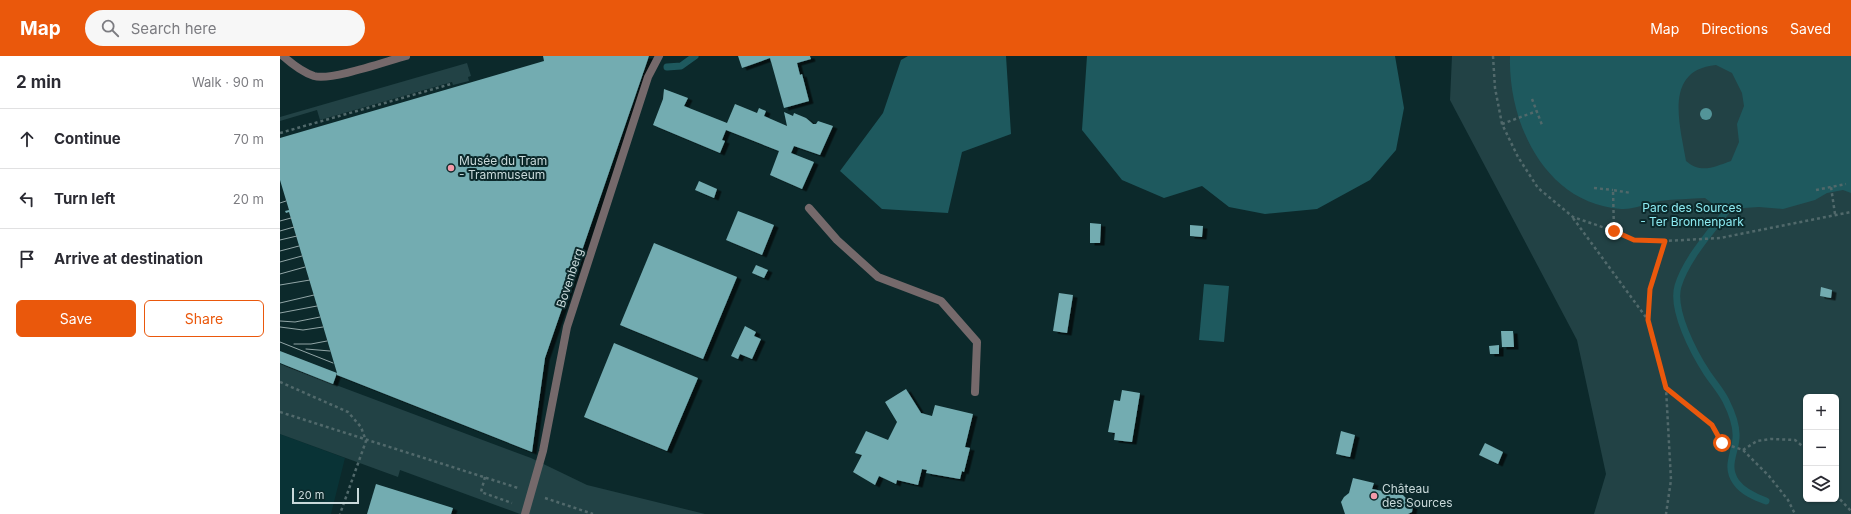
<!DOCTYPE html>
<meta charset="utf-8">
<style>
body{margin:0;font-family:Inter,sans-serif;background:#f7f7f7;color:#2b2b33}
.controls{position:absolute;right:12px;bottom:12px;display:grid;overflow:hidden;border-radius:6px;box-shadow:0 1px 3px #0004}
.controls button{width:36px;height:36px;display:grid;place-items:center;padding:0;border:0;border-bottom:1px solid #e1e1e2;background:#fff;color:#2b2b33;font:20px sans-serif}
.scale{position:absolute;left:12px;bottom:10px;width:67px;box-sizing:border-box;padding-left:4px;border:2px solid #c9d9da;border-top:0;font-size:11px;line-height:14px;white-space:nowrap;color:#c9d9da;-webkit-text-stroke:3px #0c292b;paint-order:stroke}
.stop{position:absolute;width:12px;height:12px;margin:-9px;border:3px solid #ea580c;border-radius:50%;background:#fff}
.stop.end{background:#ea580c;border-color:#fff;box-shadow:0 1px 4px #0008}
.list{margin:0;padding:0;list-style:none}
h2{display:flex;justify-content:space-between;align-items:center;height:52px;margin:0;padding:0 16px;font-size:17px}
h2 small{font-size:13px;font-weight:400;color:#7c7c81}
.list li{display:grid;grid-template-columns:26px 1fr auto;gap:12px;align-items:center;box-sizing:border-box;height:60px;padding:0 16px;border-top:1px solid #e1e1e2}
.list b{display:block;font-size:15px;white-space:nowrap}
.list em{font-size:13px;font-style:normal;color:#7c7c81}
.actions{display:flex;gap:8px;padding:12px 16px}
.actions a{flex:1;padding:9px 0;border:1px solid #ea580c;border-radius:6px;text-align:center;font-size:14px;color:#ea580c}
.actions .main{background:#ea580c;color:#fff}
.icon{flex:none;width:22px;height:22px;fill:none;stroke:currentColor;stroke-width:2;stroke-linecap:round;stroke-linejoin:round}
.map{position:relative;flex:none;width:1571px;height:458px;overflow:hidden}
header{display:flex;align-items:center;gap:24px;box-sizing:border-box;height:56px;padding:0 20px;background:#ea580c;color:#fff}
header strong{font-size:19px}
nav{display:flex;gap:22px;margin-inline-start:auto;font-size:14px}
.search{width:280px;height:36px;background:#f7f7f7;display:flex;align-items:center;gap:10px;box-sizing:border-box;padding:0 14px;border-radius:22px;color:#7c7c81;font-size:15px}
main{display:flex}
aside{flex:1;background:#fff}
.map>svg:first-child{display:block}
.built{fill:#093336}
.green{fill:#224245;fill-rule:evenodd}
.water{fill:#1e595e;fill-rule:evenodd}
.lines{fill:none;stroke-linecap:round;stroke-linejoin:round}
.stream{stroke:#1e595e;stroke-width:7}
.building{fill:#73acb1;filter:url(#shadow)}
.path{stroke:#51696b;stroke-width:2.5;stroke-dasharray:3 3;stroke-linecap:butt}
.lane{stroke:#75696b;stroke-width:8}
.street{stroke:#75696b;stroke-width:8}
.tram{stroke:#91a5a6;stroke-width:1}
.tree{fill:#539498}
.route{stroke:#ea580c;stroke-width:5}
.poi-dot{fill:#f39aa9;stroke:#0c292b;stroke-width:1.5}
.labels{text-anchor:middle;stroke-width:4;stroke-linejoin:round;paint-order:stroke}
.poi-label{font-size:12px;fill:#c9d9da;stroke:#0c292b;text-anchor:start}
.park-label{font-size:12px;fill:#8debf2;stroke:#0c292b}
.street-label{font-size:12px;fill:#c9d9da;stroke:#0c292b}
</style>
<header>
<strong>Map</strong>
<div class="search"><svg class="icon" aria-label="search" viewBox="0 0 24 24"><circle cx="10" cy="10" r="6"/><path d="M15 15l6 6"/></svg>Search here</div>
<nav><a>Map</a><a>Directions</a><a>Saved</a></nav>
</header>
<main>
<aside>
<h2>2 min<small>Walk · 90 m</small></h2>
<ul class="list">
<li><svg class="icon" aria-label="ahead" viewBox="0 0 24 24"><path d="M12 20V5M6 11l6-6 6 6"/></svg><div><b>Continue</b></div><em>70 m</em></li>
<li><svg class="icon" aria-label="left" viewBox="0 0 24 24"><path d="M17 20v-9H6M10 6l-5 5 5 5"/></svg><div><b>Turn left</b></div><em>20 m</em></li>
<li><svg class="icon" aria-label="arrive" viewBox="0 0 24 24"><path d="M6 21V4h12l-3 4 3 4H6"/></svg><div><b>Arrive at destination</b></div></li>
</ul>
<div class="actions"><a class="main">Save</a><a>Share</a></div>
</aside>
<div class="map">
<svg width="1571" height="458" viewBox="0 0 1571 458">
<defs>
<filter id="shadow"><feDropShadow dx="4.5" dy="2.5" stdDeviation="0" flood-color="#0009"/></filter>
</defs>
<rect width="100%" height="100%" fill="#0c292b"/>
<polygon class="built" points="0,378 65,402 51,458 0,458"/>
<g class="green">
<path d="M 1172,0 L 1571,0 L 1571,458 L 1314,458 L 1326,418 L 1297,284 L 1170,44 ZM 1526,341 L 1556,341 L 1556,443 L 1526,443 Z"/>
<polygon points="187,7 191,20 188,21 189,25 173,29 172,26 40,64 37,54 0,65 0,61"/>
<polygon points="0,308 251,402 307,429 425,458 240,458 120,414 118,421 0,378"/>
</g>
<g class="water">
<polygon points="628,0 726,0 731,78 682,96 668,157 602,153 560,115 603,57 621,4"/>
<polygon points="807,0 1115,0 1124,52 1116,94 1090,124 1037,153 985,158 949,151 922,130 884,142 842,124 802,74"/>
<path d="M 1230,0 L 1571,0 L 1571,137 L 1563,134 L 1547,137 L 1535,144 L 1503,153 L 1479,151 L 1448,153 L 1437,151 L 1425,142 C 1410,143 1395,143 1380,145 C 1368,147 1353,154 1341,153 C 1266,148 1228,68 1230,0 ZM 1436,9 L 1452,17 L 1462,37 L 1464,50 L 1457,68 L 1459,86 L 1451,105 C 1434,111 1421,118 1406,105 C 1400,69 1383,14 1436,9 Z"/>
<polygon points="924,228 949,230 944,286 919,284"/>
</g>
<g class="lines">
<g class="stream">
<polyline points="387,11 401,10 415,0"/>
<path d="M 1448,153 C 1431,176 1406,203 1398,230 C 1391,254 1414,297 1427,317 C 1433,326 1441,335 1446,345 C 1451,355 1457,370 1456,382 C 1455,398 1445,410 1456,426 C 1463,436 1475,441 1486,445"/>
</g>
</g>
<g class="building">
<polygon points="263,0 369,0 265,302 252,396 57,319 57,317 53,328 0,307 0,295 57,317 9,156 6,157 5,155 9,154 0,124 0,82 264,5"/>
<polygon points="458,0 530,0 531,3 517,7 520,19 522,18 529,45 504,52 490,2 462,12"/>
<polygon points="384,33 408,42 404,50 447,67 455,48 477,57 479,52 486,55 484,60 507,70 504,56 513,60 514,57 526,62 533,68 536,68 538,65 553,70 540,99 514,90 511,97 534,106 522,133 490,119 499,95 446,74 442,84 445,85 440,97 373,69 383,43"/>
<polygon points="419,125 437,133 434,142 415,134"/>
<polygon points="458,155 494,169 482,199 446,184"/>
<polygon points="810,167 821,168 820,187 810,187"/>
<polygon points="910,169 923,170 922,181 910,180"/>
<polygon points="374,187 457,221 423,303 340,269"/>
<polygon points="476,209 488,214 484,222 472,217"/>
<polygon points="1541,231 1552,234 1551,242 1540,240"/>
<polygon points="779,237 793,239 787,277 773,275"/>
<polygon points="465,270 476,276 474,280 481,283 472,303 460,298 458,303 451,300"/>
<polygon points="1221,275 1233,275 1234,291 1222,291"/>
<polygon points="334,287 418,322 387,395 304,361"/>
<polygon points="1219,289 1219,298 1210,298 1209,290"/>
<polygon points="626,333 641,357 652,360 655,349 693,358 685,391 690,392 684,416 682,415 680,423 646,417 647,414 642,413 638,429 617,424 616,428 599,420 595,429 573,416 582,399 575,397 586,375 608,384 617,366 605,346"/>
<polygon points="842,334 860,337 852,386 834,384 835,377 828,376 834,344 840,345"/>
<polygon points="1061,375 1075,379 1070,401 1056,398"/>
<polygon points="1205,387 1223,396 1218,408 1199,399"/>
<polygon points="1073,422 1094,427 1092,433 1123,439 1133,450 1132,456 1128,458 1065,458 1061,446 1064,441 1069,437"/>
<polygon points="96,428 173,452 171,458 87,458"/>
</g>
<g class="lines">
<g class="path">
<polyline points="1213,0 1215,32 1222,68 1238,101 1258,132 1293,161 1334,175 1354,184 1385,185 1440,182 1571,156"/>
<polyline points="1252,43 1262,69"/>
<polyline points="1222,68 1257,55"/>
<polyline points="0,77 171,28"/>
<polyline points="1314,132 1333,134"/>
<polyline points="1536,134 1551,131"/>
<polyline points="1555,158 1551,131 1566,128"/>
<polyline points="1293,162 1368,264"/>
<polyline points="1334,175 1333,134 1351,137"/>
<polyline points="1385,185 1370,233 1368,264 1386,332 1391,424 1386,458"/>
<polyline points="0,326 68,356 81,371 86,385 60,458"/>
<polyline points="1386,332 1432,369 1442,387 1463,394 1489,420 1508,444 1515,458"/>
<polyline points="0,356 238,432"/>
<polyline points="1463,394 1477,385 1491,383 1515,384 1526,393"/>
<polyline points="205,421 201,436 232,447"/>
<polyline points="1556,439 1571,455"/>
<polyline points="265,442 313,458"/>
</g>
<polyline class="lane" points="529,152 557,184 598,221 661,245 697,286 695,336"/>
<g class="street">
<path d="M 3,0 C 12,8 22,16 34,20 C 51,25 107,5 126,0"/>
<polyline points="245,458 263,395 287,271 368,21 379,0"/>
</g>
<g class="tram">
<polyline points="0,147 6,145"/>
<polyline points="0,165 11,162"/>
<polyline points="0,175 14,171"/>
<polyline points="0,184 17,180"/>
<polyline points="0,195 19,190"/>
<polyline points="0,206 22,200"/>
<polyline points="0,218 25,211"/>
<polyline points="0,229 30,224"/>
<polyline points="0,247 34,239"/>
<polyline points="0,257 37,250"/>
<polyline points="0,265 15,266 40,261"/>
<polyline points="0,271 23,274 43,271"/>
<polyline points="0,286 53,307"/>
<polyline points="14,288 31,288 47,285"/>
<polyline points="26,293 50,295"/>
</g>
</g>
<circle class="tree" cx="1426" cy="58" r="6"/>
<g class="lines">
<polyline class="route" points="1334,175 1354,184 1385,185 1370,233 1368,264 1386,332 1432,369 1442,387"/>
</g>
<g class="poi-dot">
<circle cx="171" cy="112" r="4"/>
<circle cx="1094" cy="440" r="4"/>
</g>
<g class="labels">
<g class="poi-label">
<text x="179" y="109">Musée du Tram<tspan x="179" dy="14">- Trammuseum</tspan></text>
<text x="1102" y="437">Château<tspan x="1102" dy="14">des Sources</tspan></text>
</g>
<g class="park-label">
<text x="1412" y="156">Parc des Sources<tspan x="1412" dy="14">- Ter Bronnenpark</tspan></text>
</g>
<g class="street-label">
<text transform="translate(290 222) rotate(-72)" y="4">Bovenberg</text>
</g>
</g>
</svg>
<div class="controls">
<button>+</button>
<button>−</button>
<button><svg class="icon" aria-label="layers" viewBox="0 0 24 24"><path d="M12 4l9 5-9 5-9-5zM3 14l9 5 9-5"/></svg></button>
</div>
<div class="scale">20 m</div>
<div class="stop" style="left:1442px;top:387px"></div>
<div class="stop end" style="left:1334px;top:175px"></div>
</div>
</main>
